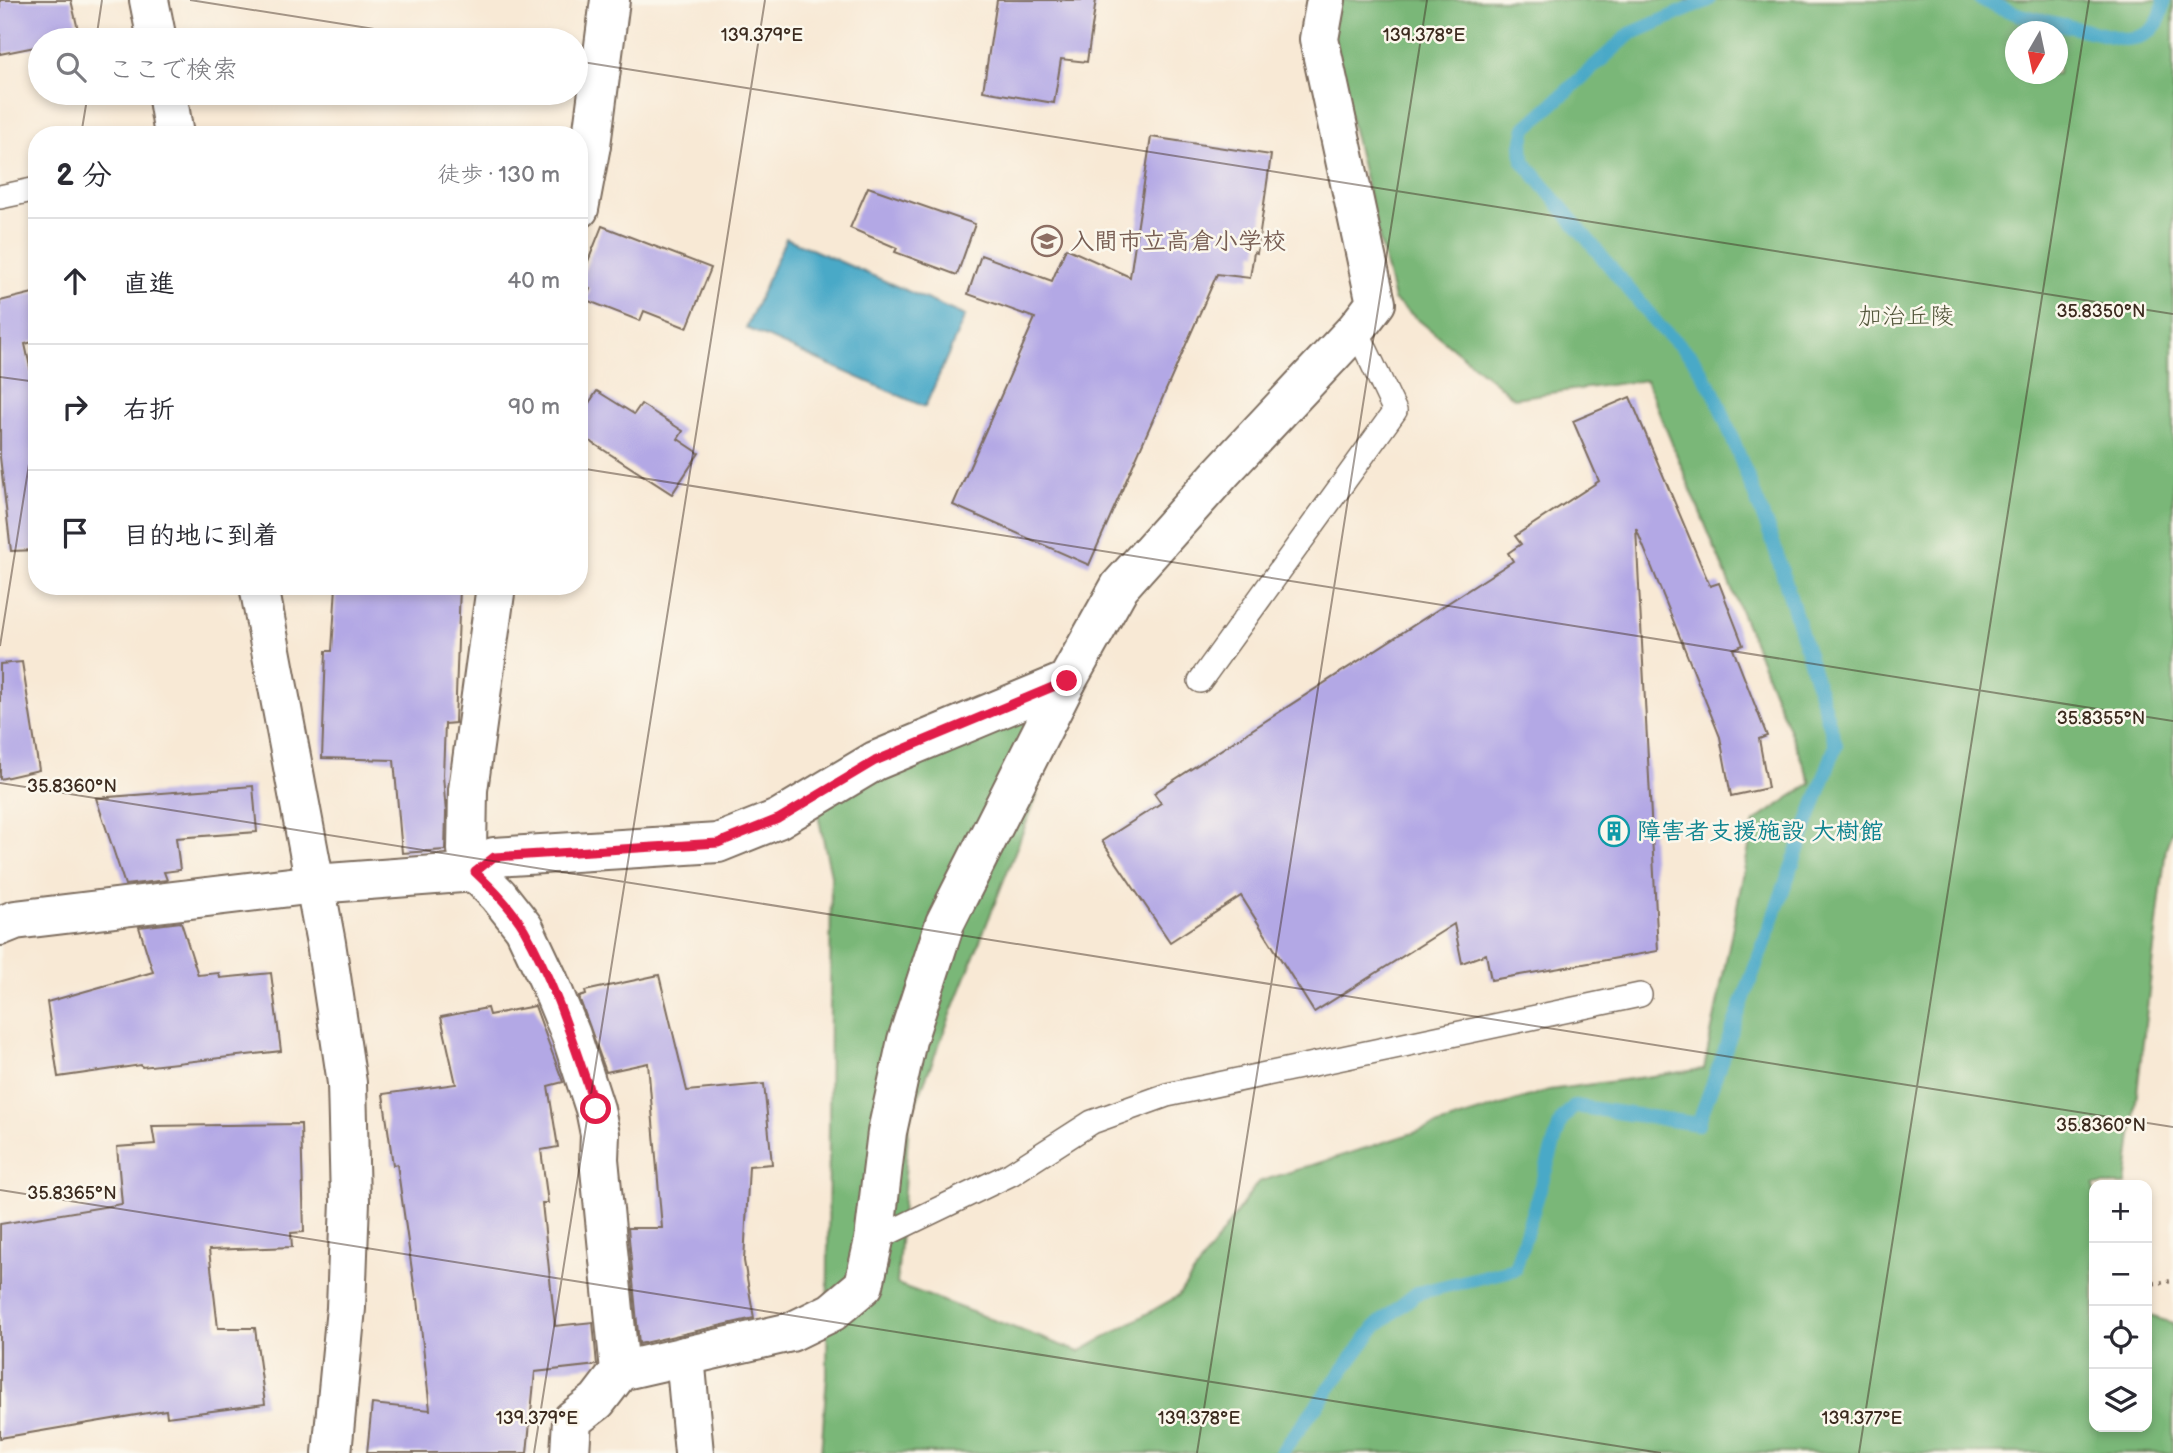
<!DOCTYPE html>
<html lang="ja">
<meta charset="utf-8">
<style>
body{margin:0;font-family:"Balsamiq Sans","Klee One",sans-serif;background:#f2f2f3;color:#2b2b33}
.controls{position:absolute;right:21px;bottom:21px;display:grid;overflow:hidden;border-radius:14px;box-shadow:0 4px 10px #0003}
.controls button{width:63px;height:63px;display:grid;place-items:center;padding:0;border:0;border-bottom:2px solid #e1e1e2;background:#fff;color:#2b2b33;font:35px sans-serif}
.compass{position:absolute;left:2005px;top:21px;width:63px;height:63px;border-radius:50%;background:#fff;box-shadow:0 4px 10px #0003;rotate:189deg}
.stop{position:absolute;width:21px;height:21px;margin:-16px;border:5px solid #e11d48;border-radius:50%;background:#fff}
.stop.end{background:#e11d48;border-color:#fff;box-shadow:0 2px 7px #0008}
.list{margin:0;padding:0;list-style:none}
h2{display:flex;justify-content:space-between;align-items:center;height:91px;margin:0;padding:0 28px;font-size:30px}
h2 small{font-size:23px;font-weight:400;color:#7c7c81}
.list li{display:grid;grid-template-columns:46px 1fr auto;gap:21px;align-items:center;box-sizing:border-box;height:126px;padding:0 28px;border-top:2px solid #e1e1e2}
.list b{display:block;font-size:26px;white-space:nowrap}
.list em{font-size:23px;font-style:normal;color:#7c7c81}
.icon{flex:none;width:38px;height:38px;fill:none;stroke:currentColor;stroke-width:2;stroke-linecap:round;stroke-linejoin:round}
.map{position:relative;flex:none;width:2173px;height:1453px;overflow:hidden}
.search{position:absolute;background:#fff;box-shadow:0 4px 10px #0003;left:28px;top:28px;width:560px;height:77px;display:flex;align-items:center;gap:18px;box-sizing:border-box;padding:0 24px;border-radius:38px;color:#7c7c81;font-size:26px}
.panel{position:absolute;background:#fff;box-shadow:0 4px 10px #0003;left:28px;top:126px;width:560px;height:469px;border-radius:28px}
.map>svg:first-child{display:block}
.forest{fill:#7ab778;stroke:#5a704b;stroke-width:2;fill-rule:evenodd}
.water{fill:#48a9c7;stroke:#426a72;stroke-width:2}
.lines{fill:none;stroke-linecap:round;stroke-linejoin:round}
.stream{stroke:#48a9c7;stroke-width:14}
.building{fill:#b3a8e5}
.lane-casing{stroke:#7d6d5e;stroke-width:26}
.street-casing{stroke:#7d6d5e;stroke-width:42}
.secondary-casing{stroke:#7d6d5e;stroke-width:42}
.path{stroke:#7d6d5e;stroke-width:4.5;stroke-dasharray:2 5;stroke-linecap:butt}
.lane{stroke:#fff;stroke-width:23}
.street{stroke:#fff;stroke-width:38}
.secondary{stroke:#fff;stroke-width:38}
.route{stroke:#e11d48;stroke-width:9}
.ticks{fill:none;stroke:#3b2a1e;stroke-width:2;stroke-opacity:0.45}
.labels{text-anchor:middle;stroke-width:5;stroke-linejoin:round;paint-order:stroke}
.education-label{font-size:24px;font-weight:bold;fill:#785e54;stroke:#fbf7ec;text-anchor:start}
.park-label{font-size:24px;fill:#52553a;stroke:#fbf7ec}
.culture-label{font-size:24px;font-weight:bold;fill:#0d838f;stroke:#fbf7ec;text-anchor:start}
.ticks-label{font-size:18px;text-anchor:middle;fill:#3b2a1e;stroke:#fbf7ec;stroke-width:5;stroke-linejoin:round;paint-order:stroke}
</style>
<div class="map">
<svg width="2173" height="1453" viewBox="0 0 2173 1453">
<rect width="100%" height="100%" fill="#fbf7ec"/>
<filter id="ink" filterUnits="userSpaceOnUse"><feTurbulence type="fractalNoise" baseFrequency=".0143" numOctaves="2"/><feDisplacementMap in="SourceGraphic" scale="14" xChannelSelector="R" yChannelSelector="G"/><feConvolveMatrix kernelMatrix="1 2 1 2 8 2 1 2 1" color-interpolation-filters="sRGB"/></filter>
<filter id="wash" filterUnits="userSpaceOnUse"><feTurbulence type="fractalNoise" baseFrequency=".00686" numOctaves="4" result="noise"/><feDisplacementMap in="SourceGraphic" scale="28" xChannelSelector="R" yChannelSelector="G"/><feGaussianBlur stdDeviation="1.57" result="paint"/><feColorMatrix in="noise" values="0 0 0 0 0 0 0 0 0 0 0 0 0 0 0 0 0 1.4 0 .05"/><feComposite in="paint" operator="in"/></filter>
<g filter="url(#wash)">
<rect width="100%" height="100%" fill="#f8e9d5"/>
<path class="forest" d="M 1338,0 L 2173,0 L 2173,828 L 2166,848 L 2126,1185 L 2094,1185 L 2094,1427 L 2147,1427 L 2147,1315 L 2173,1323 L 2173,1453 L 821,1453 L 827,1376 L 831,875 L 812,787 L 1025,721 L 1037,796 L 909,1121 L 897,1284 L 1079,1352 L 1178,1296 L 1258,1182 L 1549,1090 L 1704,1069 L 1754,822 L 1811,783 L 1646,380 L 1514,398 L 1394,300 L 1331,38 ZM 2016,32 L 2058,32 L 2058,74 L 2016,74 Z"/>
<polygon class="water" points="786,238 965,316 925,407 746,328"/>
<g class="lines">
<g class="stream">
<path d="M 1981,0 L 2020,15 L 2123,39 C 2149,39 2162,25 2164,0"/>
<polyline points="1281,1453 1376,1326 1417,1293 1515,1269 1561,1121 1574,1106 1698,1124 1836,745 1773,542 1715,394 1692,357 1659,326 1523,161 1522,145 1526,128 1630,34 1709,0"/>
</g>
</g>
<g id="blocks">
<g class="building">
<polygon points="0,0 71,0 80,38 40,40 40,46 0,54"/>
<polygon points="997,0 1096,0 1087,62 1061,59 1054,103 983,91"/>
<polygon points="1151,137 1271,155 1257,253 1254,252 1250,278 1217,274 1089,565 953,505 1035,318 968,294 981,255 1052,281 1066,248 1130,277"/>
<polygon points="868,187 975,224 957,275 895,252 897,248 850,228"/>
<polygon points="602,226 711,268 687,328 644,311 640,321 586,300 590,289 579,284"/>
<polygon points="37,292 37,341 25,344 37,399 37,550 11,551 0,457 0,301"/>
<polygon points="597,391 634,414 641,404 683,431 678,439 699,453 672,494 579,434 579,418"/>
<polygon points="1630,397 1710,586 1719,583 1743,645 1733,649 1767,736 1759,739 1768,788 1731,796 1720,737 1636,528 1658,951 1491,980 1486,954 1462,963 1454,924 1314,1012 1241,896 1170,942 1102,841 1161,803 1154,793 1513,561 1508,553 1521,544 1515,536 1599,481 1573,421"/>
<polygon points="336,586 460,586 455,723 445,724 443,775 446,814 445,850 402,853 394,760 322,758 326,651 332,651"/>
<polygon points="22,662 39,770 0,779 0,664"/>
<polygon points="253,786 257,832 176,838 180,870 164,872 167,880 125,885 96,798"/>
<polygon points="181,922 198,975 219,973 220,978 271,973 281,1051 142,1067 141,1065 58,1077 47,1002 153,972 139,927"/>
<polygon points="659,975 687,1091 764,1084 772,1164 749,1166 744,1261 754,1318 639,1344 628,1228 662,1228 648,1063 606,1072 579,997 586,995 585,991"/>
<polygon points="535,1006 563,1082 548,1086 558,1147 541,1150 548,1203 542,1203 555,1326 593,1322 597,1365 535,1372 527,1453 367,1453 372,1404 430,1410 418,1299 416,1299 397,1164 393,1165 383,1094 456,1084 441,1017 487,1008 489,1015"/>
<polygon points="301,1124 304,1232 291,1233 292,1247 209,1250 218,1328 255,1328 265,1404 167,1417 166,1410 0,1438 0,1224 122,1204 117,1147 155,1144 152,1126"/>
</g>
</g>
</g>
<g filter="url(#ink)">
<use href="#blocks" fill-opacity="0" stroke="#7d6d5e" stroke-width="2"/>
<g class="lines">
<g class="lane-casing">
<g id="lane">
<polyline points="0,197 37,189"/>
<polyline points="1200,681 1395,411 1356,329"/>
<polyline points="874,1240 1011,1174 1092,1122 1167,1095 1640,995"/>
</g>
</g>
<g class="street-casing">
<g id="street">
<polyline points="579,145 591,145 610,0"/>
<polyline points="579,209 591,145"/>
<polyline points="496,586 468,790 467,850 475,872 498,895 524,928 548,979 571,1035 595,1109 600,1134 599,1159 620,1371"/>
<polyline points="0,926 15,920 315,884 475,872 494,857 718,843 778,819 875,761 1067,681 1120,586 1222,472 1356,329 1376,303 1319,39 1326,0"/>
<polyline points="685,1356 694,1453"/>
<polyline points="570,1453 572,1420 597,1401 620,1371 791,1332 832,1312 864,1285 874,1240 887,1132 907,1040 945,923 1067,681"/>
</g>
</g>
<g class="secondary-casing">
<g id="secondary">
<polyline points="149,0 157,40"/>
<polyline points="167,93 174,135"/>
<polyline points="259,586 326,943 347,1083 350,1201 346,1308 332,1453"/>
</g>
</g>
<polyline class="path" points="2147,1284 2173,1281"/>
<use href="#lane" class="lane"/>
<use href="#street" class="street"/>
<use href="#secondary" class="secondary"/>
</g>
</g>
<g class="lines" filter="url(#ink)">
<path class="route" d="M 596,1109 C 575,1049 556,985 524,929 C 511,907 493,889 475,872 L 494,857 L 718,843 L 778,819 L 875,761 L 1067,681"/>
</g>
<path class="ticks" d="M 190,0 L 444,40M 96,40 L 102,0M 576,61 L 2173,314M 81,135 L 88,93M 0,377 L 37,382M 579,468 L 2173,721M 0,646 L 37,414M 0,783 L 2173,1127M 0,1190 L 1661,1453M 534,1453 L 765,0M 1197,1453 L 1427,0M 1859,1453 L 2089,0"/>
<defs>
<g id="school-ring" transform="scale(1.575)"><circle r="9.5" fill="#fbf7ec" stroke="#8d6e63" stroke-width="1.5"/><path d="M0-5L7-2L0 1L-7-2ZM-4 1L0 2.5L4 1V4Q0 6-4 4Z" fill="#8d6e63"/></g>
<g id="building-ring" transform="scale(1.575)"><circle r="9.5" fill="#fbf7ec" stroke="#0f9aa8" stroke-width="1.5"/><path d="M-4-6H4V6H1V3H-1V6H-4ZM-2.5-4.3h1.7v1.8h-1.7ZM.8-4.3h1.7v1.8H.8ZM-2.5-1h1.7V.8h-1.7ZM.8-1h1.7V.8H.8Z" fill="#0f9aa8"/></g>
</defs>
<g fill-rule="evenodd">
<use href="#school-ring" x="1047" y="241"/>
<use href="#building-ring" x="1614" y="831"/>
</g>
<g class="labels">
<g class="education-label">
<text x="1070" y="249">入間市立高倉小学校</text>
</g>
<g class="park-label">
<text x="1906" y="324">加治丘陵</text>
</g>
<g class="culture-label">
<text x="1637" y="839">障害者支援施設 大樹館</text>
</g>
</g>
<g class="ticks-label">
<text x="762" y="41">139.379°E</text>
<text x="1424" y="41">139.378°E</text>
<text x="2101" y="317">35.8350°N</text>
<text x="2101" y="724">35.8355°N</text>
<text x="72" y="792">35.8360°N</text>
<text x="2101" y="1131">35.8360°N</text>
<text x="72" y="1199">35.8365°N</text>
<text x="537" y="1424">139.379°E</text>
<text x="1199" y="1424">139.378°E</text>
<text x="1862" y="1424">139.377°E</text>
</g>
</svg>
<div class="controls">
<button>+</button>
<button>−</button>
<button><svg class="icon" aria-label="locate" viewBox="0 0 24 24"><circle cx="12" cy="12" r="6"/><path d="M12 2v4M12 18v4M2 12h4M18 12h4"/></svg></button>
<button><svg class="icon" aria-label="layers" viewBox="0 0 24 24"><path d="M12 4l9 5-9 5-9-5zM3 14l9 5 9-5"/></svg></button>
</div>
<svg class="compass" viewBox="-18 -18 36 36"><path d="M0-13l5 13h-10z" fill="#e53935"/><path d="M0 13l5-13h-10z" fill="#7c7c81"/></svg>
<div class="stop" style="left:596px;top:1109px"></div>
<div class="stop end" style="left:1067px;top:681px"></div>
<div class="search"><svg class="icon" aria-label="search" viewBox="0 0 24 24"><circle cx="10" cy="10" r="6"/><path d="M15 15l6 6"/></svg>ここで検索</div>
<section class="panel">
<h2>2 分<small>徒歩 · 130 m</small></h2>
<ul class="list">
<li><svg class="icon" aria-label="ahead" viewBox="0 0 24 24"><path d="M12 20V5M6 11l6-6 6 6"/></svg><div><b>直進</b></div><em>40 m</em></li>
<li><svg class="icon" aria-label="right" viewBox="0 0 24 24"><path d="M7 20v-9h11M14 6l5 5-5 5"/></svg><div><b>右折</b></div><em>90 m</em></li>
<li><svg class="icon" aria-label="arrive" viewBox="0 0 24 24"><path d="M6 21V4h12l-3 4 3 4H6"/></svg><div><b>目的地に到着</b></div></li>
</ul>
</section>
</div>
